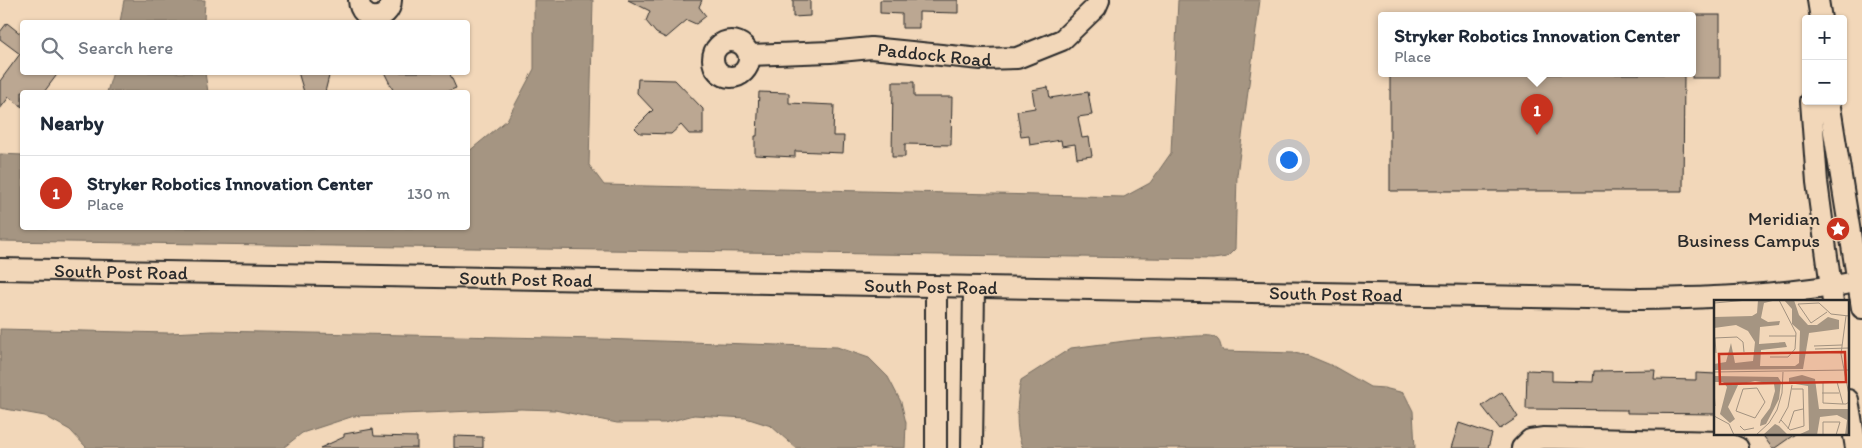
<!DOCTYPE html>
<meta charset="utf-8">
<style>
body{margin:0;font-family:Itim,sans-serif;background:#f2f2f3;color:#1f2937}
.controls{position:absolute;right:15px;top:15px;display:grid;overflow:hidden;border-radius:5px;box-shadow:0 1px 4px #0004}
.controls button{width:45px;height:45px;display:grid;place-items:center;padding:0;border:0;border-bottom:1px solid #e0e1e3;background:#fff;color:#1f2937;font:25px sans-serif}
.you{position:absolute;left:1288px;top:159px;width:18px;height:18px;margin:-12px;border:4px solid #fff;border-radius:50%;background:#1a73e8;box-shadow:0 0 0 8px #1a73e833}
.badge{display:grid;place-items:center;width:32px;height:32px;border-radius:50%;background:#c8321e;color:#fff;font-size:16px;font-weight:700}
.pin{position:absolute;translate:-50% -41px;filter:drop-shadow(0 1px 2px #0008)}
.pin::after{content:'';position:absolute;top:26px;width:18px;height:15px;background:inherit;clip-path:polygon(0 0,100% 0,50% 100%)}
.popup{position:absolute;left:1378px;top:12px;width:318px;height:65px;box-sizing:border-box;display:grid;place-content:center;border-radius:5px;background:#fff;filter:drop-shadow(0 1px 4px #0005);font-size:16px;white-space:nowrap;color:#747a83}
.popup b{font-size:19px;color:#1f2937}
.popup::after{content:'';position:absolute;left:50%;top:100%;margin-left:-10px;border:10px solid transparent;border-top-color:#fff}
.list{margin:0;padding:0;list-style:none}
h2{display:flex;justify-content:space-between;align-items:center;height:65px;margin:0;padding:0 20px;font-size:21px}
h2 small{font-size:16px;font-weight:400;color:#747a83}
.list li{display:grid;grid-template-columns:32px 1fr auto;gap:15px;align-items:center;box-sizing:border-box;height:75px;padding:0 20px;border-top:1px solid #e0e1e3}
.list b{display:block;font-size:19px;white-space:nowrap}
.list p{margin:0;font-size:16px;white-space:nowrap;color:#747a83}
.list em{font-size:16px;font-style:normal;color:#747a83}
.icon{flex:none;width:28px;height:28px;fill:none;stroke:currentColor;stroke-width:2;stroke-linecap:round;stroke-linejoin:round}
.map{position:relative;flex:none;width:1862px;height:448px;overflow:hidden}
.search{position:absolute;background:#fff;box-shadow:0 1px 4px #0004;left:20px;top:20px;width:450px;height:55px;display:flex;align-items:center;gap:12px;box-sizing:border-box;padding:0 18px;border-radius:5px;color:#747a83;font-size:19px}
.panel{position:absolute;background:#fff;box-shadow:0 1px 4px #0004;left:20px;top:90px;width:450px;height:140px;border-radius:5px}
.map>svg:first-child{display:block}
.water{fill:#a59582;stroke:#746b5f}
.building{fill:#bba792;stroke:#2b2b2b}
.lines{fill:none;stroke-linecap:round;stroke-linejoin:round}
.minor-casing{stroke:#2b2b2b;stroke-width:24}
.minor{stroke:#f2d7b9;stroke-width:20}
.labels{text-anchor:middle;stroke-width:4.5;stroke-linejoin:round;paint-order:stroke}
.street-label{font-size:19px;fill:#2b2b2b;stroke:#f2d7b9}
.poi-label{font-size:19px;fill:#2b2b2b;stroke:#f2d7b9;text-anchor:end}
.inset-road{fill:none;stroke:#a29280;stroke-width:1}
.view{fill:#c8321e;fill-opacity:0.15;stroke:#c8321e;stroke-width:2.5}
.inset-edge{fill:none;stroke:#2b2b2b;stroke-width:2.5}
</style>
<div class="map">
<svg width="1862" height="448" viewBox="0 0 1862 448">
<rect width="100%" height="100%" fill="#f2d7b9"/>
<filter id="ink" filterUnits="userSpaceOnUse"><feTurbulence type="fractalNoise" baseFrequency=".02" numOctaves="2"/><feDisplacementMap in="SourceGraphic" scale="10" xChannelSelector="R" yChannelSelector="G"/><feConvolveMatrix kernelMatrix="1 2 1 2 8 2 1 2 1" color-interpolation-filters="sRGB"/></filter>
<g filter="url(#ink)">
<g class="water">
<polygon points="124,0 205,0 204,22 120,22"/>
<polygon points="534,0 593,0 589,165 604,185 1124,197 1150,183 1171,153 1178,0 1260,0 1237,175 1235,249 1227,257 1213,259 0,241 0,154 22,155 22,228 468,228 468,152 507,120 534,69"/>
<polygon points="113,72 205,73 208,92 107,92"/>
<polygon points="0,329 169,333 213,331 600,339 837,347 869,358 888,377 901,402 906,423 905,448 796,448 771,426 746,418 694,415 664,423 617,423 555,410 521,409 354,416 302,433 283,448 87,448 70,430 45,416 0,408"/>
<path d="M 1197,336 C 1204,336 1214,334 1218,340 C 1221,343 1220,347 1223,351 L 1294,353 L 1309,356 L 1333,366 L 1370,387 L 1384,388 L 1404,393 L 1413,411 L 1415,448 L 1023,448 C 1014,432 1017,398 1021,380 L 1071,348 L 1133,340 Z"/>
</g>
<g class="building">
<polygon points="628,0 702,0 699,7 706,16 696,24 687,20 666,38 656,33 646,21 650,11"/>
<polygon points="793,0 810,0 810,16 793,17"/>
<polygon points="880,0 958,0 958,13 919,12 919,28 902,28 902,14 880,13"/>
<rect x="1692" y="15" width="28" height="63"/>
<polygon points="7,23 22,35 22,72 59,72 44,92 22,92 22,107 9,97 0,109 0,81 20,54 0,39 0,32"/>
<polygon points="298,72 330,72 325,92 304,92"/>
<polygon points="384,72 449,72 456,88 446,92 394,92"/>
<polygon points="1390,74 1684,74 1683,191 1390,191"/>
<polygon points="638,79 675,80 703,109 703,134 689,134 681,125 671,134 640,133 635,128 653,110 637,93"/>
<polygon points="893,82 914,82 914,97 952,97 951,145 905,144 905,157 892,157"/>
<polygon points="1048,87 1050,98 1088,92 1092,115 1078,117 1082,138 1089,137 1092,156 1077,158 1075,144 1062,146 1061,140 1030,145 1029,136 1021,137 1017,111 1035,108 1032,90"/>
<polygon points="759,92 789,93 789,103 834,105 833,136 844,136 843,153 795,151 795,157 755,155 755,136 757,136"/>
<polygon points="1527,370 1552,371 1552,381 1593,382 1594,371 1655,370 1654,379 1696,380 1696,373 1716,374 1716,414 1627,413 1627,410 1526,409"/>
<polygon points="1502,392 1518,417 1500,429 1482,406"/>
<polygon points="1459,423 1492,434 1488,448 1451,448"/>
<polygon points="373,429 374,436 417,437 417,448 320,448 344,437 344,434"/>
<polygon points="1762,434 1795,434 1775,448 1772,448"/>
<polygon points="454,436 483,437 483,448 454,448"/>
</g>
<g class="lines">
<g class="minor-casing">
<g id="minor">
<path d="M 359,0 C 360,23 390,23 391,0"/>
<polyline points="1818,0 1821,19"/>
<circle cx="731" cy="59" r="18"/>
<path id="s1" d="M 749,55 L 830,52 L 871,48 L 981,59 L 1017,58 L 1062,40 L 1096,7 L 1099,0"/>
<polyline points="1811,101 1817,182 1833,302"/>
<polyline points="1829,101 1862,308"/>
<path id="s2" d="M 0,269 L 1640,299 C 1713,298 1789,295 1862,281"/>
<polyline points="936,286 936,448"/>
<polyline points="1848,400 1856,448"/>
<polyline points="972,448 974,287"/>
<polyline points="1522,448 1530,440 1544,438 1722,442 1729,444 1738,448"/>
</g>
</g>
<use href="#minor" class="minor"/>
</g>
</g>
<defs>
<g id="sight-disc" transform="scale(1.25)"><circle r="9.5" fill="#c8321e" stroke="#f2d7b9"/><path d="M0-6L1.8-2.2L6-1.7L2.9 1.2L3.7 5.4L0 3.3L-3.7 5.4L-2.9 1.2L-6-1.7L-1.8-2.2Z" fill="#fff"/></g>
</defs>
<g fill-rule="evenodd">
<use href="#sight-disc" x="1838" y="229"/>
</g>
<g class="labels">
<g class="street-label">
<text dy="7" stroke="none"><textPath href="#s1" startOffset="186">Paddock Road</textPath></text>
<text dy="7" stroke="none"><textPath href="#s2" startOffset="121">South Post Road</textPath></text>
<text dy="7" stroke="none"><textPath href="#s2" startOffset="526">South Post Road</textPath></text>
<text dy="7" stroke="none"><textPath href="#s2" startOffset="931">South Post Road</textPath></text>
<text dy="7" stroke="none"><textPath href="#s2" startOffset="1336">South Post Road</textPath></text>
</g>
<g class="poi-label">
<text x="1820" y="225">Meridian<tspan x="1820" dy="22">Business Campus</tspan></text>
</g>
</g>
<g transform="translate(1714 300)">
<rect width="135" height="135" fill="#f2d7b9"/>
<path d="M 44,0 L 63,0 L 50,3 L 47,18 L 54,22 L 66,21 L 65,25 L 46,27 L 45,44 L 71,42 L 73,47 L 47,50 L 46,66 L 81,66 L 85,63 L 86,31 L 78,24 L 78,9 L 70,0 L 80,0 L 85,15 L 94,25 L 103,25 L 114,17 L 125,20 L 125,29 L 95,33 L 89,69 L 0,70 L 0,64 L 12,62 L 17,43 L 21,63 L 39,61 L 41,42 L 34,31 L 22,25 L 0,28 L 0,17 L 38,16 L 43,13 ZM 88,75 L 101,79 L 105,109 L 135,109 L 135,135 L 131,135 L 133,120 L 123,115 L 106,117 L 103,135 L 84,135 L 95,130 L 94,86 L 75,83 L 75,78 ZM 0,76 L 64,77 L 67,82 L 65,99 L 52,124 L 46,126 L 47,120 L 56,108 L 61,91 L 60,84 L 41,81 L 24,85 L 14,107 L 21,119 L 16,123 L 6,114 L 13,87 L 9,82 L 0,82 ZM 61,124 L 65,126 L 74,135 L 49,135 Z" fill="#a59582"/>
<path class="inset-road" d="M 0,3 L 34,0M 105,3 L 84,4 L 97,23 L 113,12M 105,3 L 117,14 L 135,16M 132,16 L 127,54 L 135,95M 55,36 L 82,36M 0,38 L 23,37 L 29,42 L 30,52M 1,38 L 2,53M 100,46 L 128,45M 101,49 L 135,48M 56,57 L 74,57 L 81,49 L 82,33 L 65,0M 0,72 L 135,70M 43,88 L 51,102 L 41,118 L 22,111 L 29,89 ZM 0,90 L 1,106M 108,93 L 125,93M 129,104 L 123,82 L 109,82 L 109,103 L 128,104 L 132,104 L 135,102M 0,116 L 15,124 L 20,135M 67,120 L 76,130 L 90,126 L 89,89 L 78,89M 65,123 L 74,107 L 78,85M 26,126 L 30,130 L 40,128M 74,129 L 80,111 L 89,109M 42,135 L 55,123 L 63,110 L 68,93 L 69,72M 109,135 L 109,122 L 126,122 L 122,135"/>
<path class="view" d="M 131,52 L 132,82 L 6,84 L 5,54 Z"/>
<rect width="135" height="135" class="inset-edge"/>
</g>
</svg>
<div class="controls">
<button>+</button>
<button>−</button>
</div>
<div class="you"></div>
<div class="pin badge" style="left:1537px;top:135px">1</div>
<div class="popup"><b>Stryker Robotics Innovation Center</b>Place</div>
<div class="search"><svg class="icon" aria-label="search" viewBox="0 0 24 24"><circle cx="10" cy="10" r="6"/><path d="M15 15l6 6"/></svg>Search here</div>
<section class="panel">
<h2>Nearby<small></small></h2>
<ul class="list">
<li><span class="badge">1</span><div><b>Stryker Robotics Innovation Center</b><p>Place</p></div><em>130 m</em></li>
</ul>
</section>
</div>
